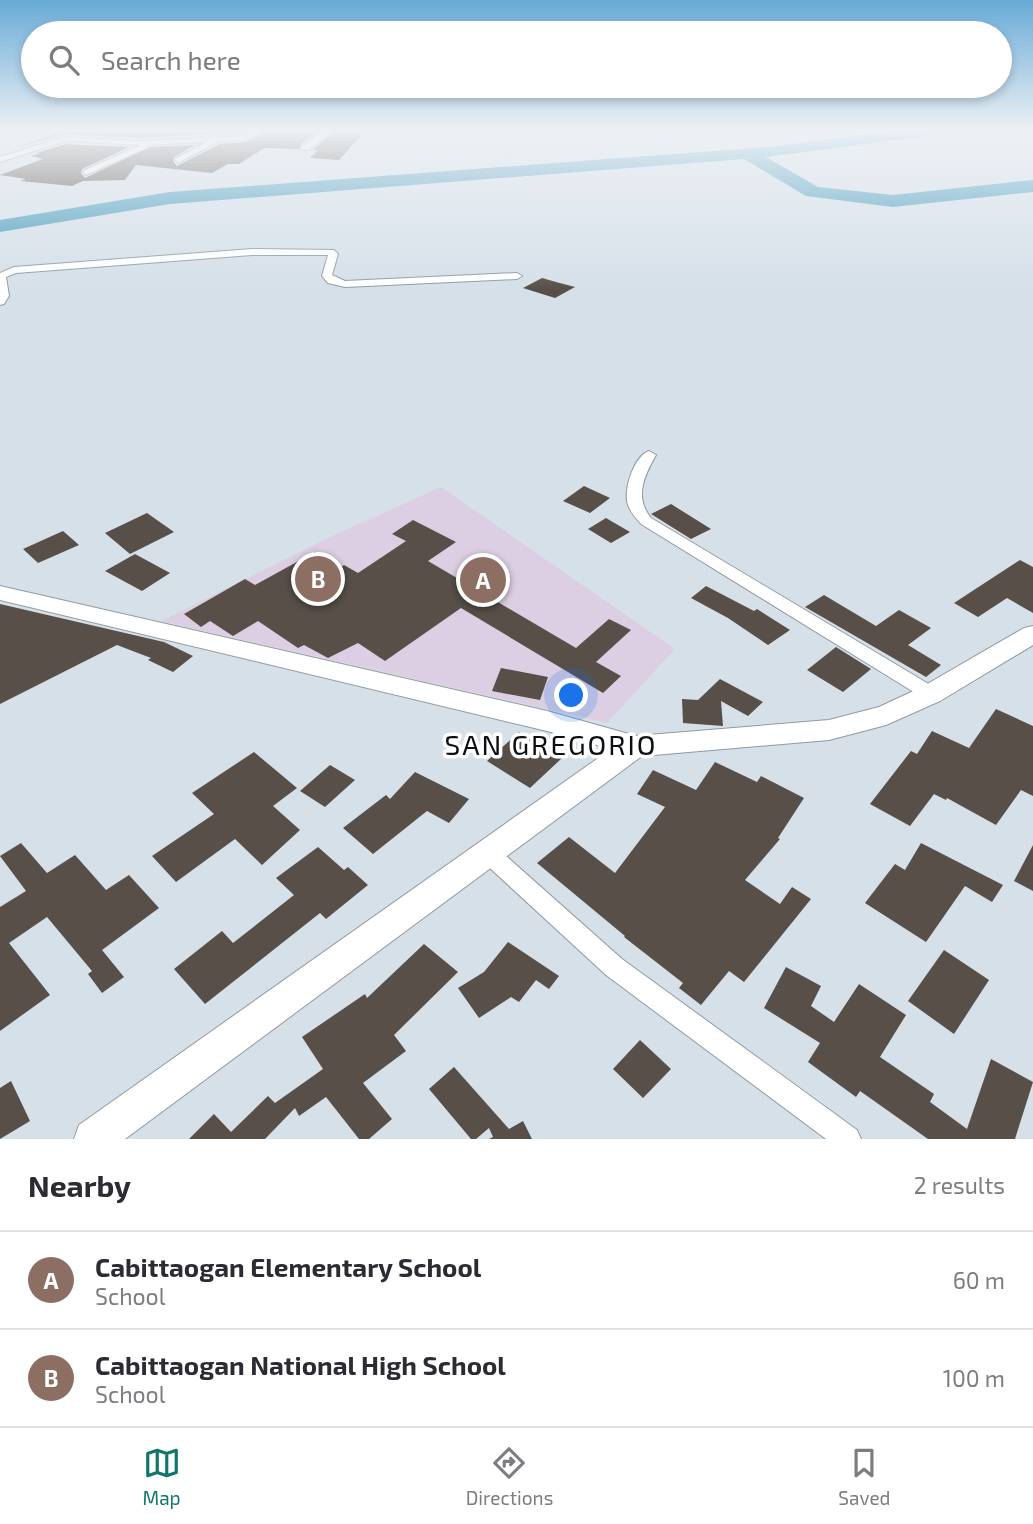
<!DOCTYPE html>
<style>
body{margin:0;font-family:"Exo 2",sans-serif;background:#f2f2f3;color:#2b2b33}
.you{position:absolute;left:572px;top:696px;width:24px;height:24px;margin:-18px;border:5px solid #fff;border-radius:50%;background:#1a73e8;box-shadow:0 0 0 10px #1a73e833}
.badge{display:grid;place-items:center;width:46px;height:46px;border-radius:50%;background:#0f766e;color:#fff;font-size:23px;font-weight:700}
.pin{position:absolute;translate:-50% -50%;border:4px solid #fff;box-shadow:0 2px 7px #0006}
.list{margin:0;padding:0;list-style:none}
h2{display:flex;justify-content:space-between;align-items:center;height:91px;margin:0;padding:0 28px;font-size:30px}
h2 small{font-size:23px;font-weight:400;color:#7c7c81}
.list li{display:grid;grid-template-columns:46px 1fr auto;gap:21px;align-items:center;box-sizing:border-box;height:98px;padding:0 28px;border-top:2px solid #e1e1e2}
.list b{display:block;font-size:26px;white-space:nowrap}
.list p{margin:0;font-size:23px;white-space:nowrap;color:#7c7c81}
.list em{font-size:23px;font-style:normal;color:#7c7c81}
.icon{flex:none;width:38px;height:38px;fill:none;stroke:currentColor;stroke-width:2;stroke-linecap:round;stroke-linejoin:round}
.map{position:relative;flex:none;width:1033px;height:1139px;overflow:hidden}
.search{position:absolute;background:#fff;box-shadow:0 4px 10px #0003;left:21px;right:21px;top:21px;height:77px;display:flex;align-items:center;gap:18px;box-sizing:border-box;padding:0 24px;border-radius:38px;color:#7c7c81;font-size:26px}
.sheet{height:287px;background:#fff}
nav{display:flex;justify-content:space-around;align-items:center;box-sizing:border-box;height:98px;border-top:2px solid #e1e1e2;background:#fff;font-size:19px;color:#7c7c81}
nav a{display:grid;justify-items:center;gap:4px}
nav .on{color:#0f766e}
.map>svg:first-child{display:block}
.education{fill:#ddcfe3}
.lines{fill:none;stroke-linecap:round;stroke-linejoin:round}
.river{fill:#499cbd;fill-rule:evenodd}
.building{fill:#574f48}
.street-casing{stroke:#919aa3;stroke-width:2}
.secondary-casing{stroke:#919aa3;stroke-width:2}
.street{fill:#fff;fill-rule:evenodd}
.secondary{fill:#fff;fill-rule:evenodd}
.labels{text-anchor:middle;stroke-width:7;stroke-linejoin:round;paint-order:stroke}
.near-neighbourhood-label{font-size:28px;letter-spacing:2px;fill:#0c0f12;stroke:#fff}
</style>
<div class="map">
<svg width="1033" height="1139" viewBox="0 0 1033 1139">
<rect width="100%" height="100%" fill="#d6e0e9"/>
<polygon class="education" points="441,487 675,649 607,723 161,621 328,538"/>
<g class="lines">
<polygon class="river" points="892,131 936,131 928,136 766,157 818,187 893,195 1033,180 1033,192 893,207 806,196 744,159 170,204 0,232 0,220 170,192 779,146"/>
</g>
<g class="building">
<polygon points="65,131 249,131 141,138 64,134 14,148"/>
<polygon points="270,131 319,131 301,144 300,149 264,148 239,164 228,164 212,173 136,165 125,180 83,181 72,186 20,181 26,179 0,175 43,159 31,156 40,153 37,153 65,144 129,147 82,169 81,173 85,178 150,147 195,145 174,157 173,161 177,166 220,144 245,142"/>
<polygon points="334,131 365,131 339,160 310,158 318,150 313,150"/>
<polygon points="542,278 556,282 575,287 555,298 523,288"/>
<polygon points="584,486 610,498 590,513 563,501"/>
<polygon points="671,504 711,529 691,539 651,514"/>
<polygon points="147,513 174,532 130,554 105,533"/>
<polygon points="606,518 630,532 611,543 588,529"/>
<polygon points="413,520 456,542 428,561 576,648 609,619 631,630 596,662 621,676 603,693 461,608 385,661 358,643 328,658 304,645 298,648 258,621 233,636 210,621 201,627 184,614 245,579 255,585 315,552 340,568 344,565 358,573 406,541 392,534"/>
<polygon points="63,531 79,545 38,563 23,549"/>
<polygon points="135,554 170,573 142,591 105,571"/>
<polygon points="1020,560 1033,567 1033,613 1007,598 978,617 954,603"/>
<polygon points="706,586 754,611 757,609 790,630 768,645 728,618 691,598"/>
<polygon points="824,595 876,626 899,610 931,628 908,645 941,665 926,677 805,607"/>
<polygon points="0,604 164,642 193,656 173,672 148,660 151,658 117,645 0,704"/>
<polygon points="836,647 871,669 843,692 807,670"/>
<polygon points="501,668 548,677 540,700 492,691"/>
<polygon points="720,679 763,702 748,716 721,701 723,726 683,723 682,699 698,700"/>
<polygon points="996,709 1033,726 1033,796 1021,790 996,825 947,798 946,800 934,794 910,826 870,804 911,751 917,754 932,731 969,748"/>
<polygon points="519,732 562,758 530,788 487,761"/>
<polygon points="254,752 297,788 273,806 300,830 262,865 235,839 176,882 152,856 214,814 192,793"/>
<polygon points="715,762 757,782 761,776 804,798 778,838 780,839 745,880 780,904 792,887 811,899 744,982 729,971 701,1005 679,988 683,983 624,937 625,936 537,863 569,837 615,873 665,807 637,794 653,770 696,790"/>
<polygon points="330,765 355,780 325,807 300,791"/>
<polygon points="415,772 469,799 449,823 427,811 373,854 343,828 386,795 390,799"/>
<polygon points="21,843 47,873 75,855 106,890 129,875 159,908 102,950 124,977 102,993 88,974 92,971 47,917 9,943 50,995 0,1031 0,907 26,891 0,856"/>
<polygon points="921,843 1003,885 992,902 965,886 926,942 865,903 895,864 905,870"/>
<polygon points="1033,845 1033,891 1014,881"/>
<polygon points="318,847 344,870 348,867 368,885 326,919 320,913 205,1004 174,969 222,931 233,943 294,895 276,878"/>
<polygon points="508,942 559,976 549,989 536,980 519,1002 511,997 479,1018 458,988 484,972"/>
<polygon points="424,944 458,972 394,1035 406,1051 363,1083 392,1119 369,1139 359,1139 326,1097 299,1116 295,1108 265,1139 189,1139 214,1114 231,1132 268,1096 275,1103 323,1069 302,1037 365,994 367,998"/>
<polygon points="944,950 989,980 954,1034 908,1001"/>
<polygon points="786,967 821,986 811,1006 834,1022 859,984 906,1015 880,1057 934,1094 930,1102 967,1129 991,1059 1033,1082 1015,1139 928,1139 860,1091 856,1097 808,1062 820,1043 764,1008"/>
<polygon points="640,1040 671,1069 643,1098 613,1069"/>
<polygon points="454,1067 509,1129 523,1121 532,1139 489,1139 493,1137 489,1128 476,1139 471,1139 429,1089"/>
<polygon points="11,1081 30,1121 0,1139 0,1088"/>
</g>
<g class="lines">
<g class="street-casing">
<g id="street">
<polygon points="257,131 268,131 244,140 219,141 178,163 175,159 207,142 147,145 147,148 86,175 83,171 140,145 65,141 0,162 0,157 64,137 141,141 243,136"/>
<polygon points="323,131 331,131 309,150 303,150 303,146"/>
<polygon points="252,249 334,250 338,254 332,275 345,281 517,273 522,276 517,279 345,287 328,283 322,276 328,255 252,255 16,273 6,277 9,296 4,304 0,305 0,273 14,267"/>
<path d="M 649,451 L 656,455 C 644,476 634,497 651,518 L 937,689 L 940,694 L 937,699 L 925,699 L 641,524 C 636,518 631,513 628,505 C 623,490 634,456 649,451 Z"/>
<polygon points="488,844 496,847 622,959 857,1130 861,1139 826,1139 606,975 480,859 477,853 480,847"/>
</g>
</g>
<g class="secondary-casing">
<polygon id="secondary" points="0,586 547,711 636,736 829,720 879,707 922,687 1024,628 1033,626 1033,645 940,701 886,725 829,740 642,756 125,1139 74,1139 79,1125 611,749 547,731 0,600"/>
</g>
<use href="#street" class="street"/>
<use href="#secondary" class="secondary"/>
</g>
<linearGradient id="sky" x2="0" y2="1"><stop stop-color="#68aad7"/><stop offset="0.45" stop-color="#edf1f5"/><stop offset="1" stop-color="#edf1f5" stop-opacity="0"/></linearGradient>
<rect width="1033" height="290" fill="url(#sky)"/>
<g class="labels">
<g class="near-neighbourhood-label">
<text x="551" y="755">SAN GREGORIO</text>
</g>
</g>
</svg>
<div class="you"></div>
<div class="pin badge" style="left:483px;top:580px;background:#8d6e63">A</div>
<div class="pin badge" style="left:318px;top:579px;background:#8d6e63">B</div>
<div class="search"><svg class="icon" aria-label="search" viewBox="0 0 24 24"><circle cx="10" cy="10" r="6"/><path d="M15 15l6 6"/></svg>Search here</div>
</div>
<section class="sheet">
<h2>Nearby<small>2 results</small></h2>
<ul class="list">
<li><span class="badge" style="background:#8d6e63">A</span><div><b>Cabittaogan Elementary School</b><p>School</p></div><em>60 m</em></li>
<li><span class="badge" style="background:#8d6e63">B</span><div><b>Cabittaogan National High School</b><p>School</p></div><em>100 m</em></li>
</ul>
</section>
<nav>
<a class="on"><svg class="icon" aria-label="map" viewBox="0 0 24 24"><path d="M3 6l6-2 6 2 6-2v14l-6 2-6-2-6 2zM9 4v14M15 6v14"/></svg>Map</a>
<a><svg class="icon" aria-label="directions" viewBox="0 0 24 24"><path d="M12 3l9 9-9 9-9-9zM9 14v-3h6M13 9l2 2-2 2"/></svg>Directions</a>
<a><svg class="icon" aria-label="saved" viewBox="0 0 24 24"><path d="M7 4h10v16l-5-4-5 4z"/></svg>Saved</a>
</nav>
